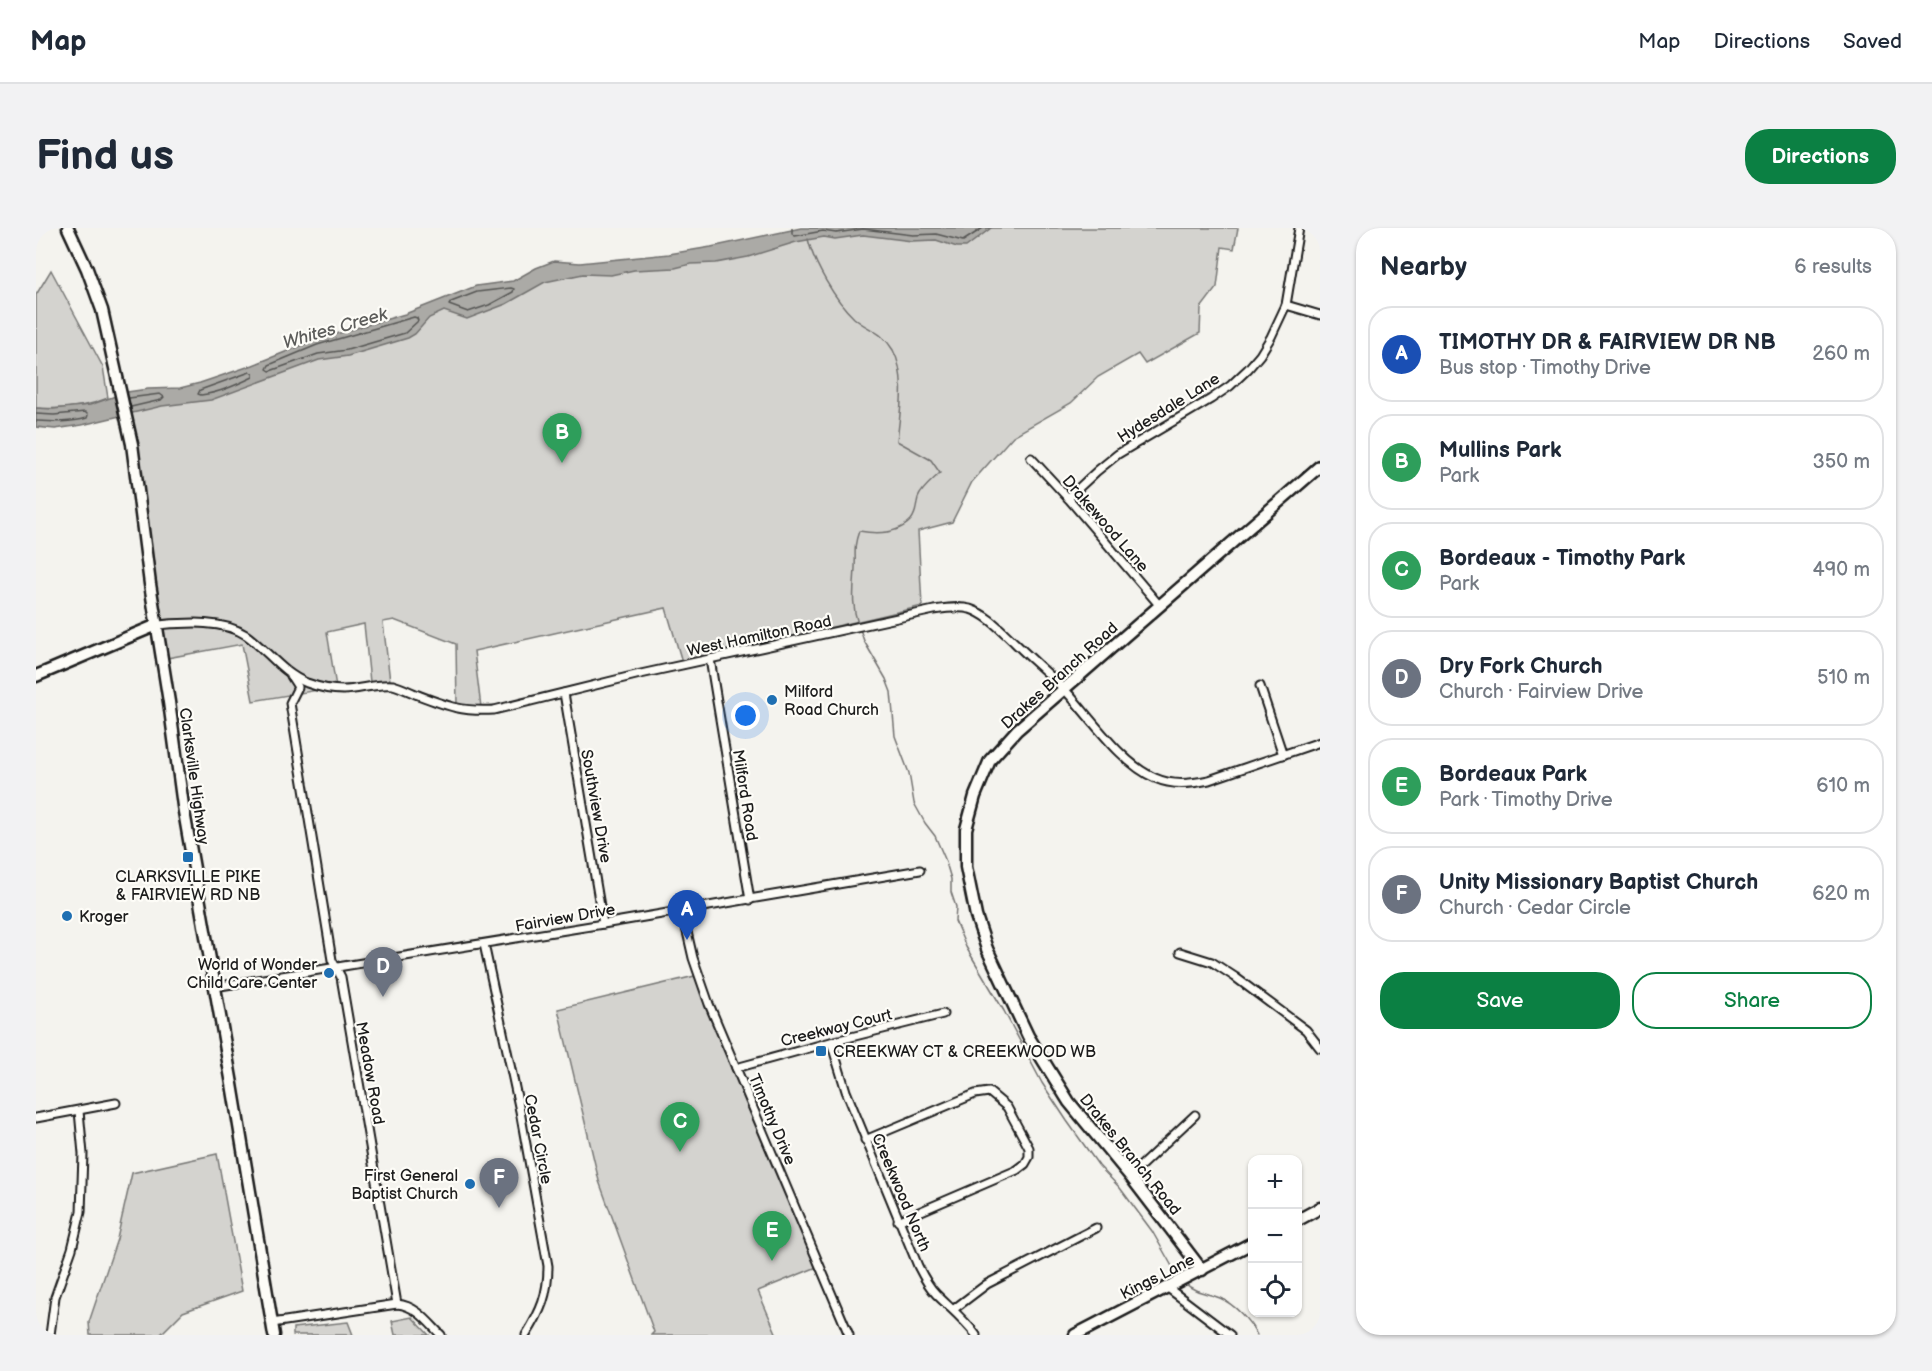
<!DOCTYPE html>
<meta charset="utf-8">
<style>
body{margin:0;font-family:"Balsamiq Sans",sans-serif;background:#f2f2f3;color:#1f2937}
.controls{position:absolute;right:18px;bottom:18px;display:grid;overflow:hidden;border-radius:12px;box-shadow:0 2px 4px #0004}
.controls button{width:54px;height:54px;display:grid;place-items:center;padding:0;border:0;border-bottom:2px solid #e0e1e3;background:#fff;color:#1f2937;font:30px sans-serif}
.you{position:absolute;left:710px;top:488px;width:21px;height:21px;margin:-15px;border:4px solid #fff;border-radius:50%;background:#1a73e8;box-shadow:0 0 0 9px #1a73e833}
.badge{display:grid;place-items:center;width:39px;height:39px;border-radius:50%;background:#0b8043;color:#fff;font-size:20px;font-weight:700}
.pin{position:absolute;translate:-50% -50px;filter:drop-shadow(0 2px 3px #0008)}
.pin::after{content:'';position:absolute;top:32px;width:21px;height:18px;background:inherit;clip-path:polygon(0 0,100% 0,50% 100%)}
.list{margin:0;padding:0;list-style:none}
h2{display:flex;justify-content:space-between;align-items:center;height:78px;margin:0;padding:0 24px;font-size:26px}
h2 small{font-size:20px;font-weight:400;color:#747a83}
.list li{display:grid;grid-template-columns:39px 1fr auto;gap:18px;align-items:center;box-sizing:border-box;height:96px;margin:0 12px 12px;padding:0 12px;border:2px solid #e0e1e3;border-radius:24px}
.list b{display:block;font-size:22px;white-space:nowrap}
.list p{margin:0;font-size:20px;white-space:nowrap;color:#747a83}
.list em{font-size:20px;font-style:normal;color:#747a83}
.actions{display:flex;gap:12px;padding:18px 24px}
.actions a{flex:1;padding:14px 0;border:2px solid #0b8043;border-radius:24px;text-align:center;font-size:21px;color:#0b8043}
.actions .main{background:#0b8043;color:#fff}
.icon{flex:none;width:33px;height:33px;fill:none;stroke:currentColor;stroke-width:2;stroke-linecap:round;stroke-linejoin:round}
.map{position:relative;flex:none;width:1284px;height:1107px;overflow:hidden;border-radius:24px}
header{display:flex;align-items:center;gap:36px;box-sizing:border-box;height:84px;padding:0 30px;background:#fff;border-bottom:2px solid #e0e1e3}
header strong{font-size:28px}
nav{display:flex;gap:33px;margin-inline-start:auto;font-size:21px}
.intro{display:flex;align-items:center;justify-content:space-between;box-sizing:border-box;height:144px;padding:0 36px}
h1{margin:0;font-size:42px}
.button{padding:15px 27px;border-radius:24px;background:#0b8043;color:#fff;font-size:21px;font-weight:700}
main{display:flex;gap:36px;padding:0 36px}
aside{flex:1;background:#fff;border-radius:24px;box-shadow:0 2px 4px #0004}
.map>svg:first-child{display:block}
.green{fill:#d4d3cf;stroke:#787876;stroke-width:1.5}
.water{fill:#abaaa6;stroke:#72716f;stroke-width:1.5}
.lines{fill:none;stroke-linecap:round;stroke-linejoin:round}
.shore{stroke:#555553;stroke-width:1.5}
.stream{stroke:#72716f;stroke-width:1.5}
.street-casing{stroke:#1c1c1c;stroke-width:11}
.secondary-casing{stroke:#1c1c1c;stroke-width:15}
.primary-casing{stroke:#1c1c1c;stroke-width:15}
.street{stroke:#fdfcf7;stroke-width:7}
.secondary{stroke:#fdfcf7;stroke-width:10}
.primary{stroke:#fdfcf7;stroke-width:10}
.poi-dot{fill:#1f6fb2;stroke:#fdfcf7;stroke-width:2}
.labels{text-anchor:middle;stroke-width:4.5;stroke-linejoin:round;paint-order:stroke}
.street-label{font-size:16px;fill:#1c1c1c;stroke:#fdfcf7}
.poi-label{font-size:16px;fill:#1c1c1c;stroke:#fdfcf7;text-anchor:start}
.water-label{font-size:18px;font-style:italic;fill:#5c5c5a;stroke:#fdfcf7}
</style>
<header>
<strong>Map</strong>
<nav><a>Map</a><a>Directions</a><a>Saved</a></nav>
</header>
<div class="intro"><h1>Find us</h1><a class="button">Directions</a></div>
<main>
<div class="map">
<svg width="1284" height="1107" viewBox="0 0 1284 1107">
<rect width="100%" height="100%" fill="#f4f3ee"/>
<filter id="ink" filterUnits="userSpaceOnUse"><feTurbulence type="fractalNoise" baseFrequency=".0167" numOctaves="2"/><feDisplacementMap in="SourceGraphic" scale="12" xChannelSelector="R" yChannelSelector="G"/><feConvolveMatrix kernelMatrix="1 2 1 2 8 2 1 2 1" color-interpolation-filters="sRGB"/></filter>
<g filter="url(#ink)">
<g class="green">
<path d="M 942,0 L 1202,0 L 1198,21 L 1186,19 L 1181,59 L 1165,80 L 1164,105 L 1109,136 L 1102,126 L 1062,149 L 1035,175 L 977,208 L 936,254 L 916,294 L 882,303 L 886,378 C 806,398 726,414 646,434 L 630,380 L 438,423 L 445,479 L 421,478 L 420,416 L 358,392 L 347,394 L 354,453 L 334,454 L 328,396 L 291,404 L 300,459 L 217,473 L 206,416 L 131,430 L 91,182 L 407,80 L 523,45 L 781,7 Z"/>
<path d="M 15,42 L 67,139 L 72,170 C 48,180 26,182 0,180 L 0,67 Z"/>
<polygon points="659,748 781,1039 722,1063 741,1107 615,1107 618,1104 563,953 522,781"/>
<polygon points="181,926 206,1063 147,1084 124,1107 54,1107 53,1094 81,1011 96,945"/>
<polygon points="376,1089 393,1107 359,1107 356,1093"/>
<polygon points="312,1094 317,1107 257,1107 257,1100"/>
</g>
<polygon class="water" points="765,0 955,0 930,19 921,19 900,12 876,13 827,7 799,11 788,9 760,14 712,29 680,35 655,36 639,40 598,42 575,47 547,46 509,54 470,76 431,91 408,83 393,90 379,106 372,110 312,128 283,132 175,172 126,178 46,197 19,201 0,199 0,180 17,181 54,177 91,164 112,161 144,160 164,155 217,137 279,112 369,86 440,58 477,53 500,40 518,33 544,35 633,26 675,19"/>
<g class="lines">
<g class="shore">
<polyline points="756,0 756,6 759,8 787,3 800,5 827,1 877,7 900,6 927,13 947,0"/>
<polygon points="475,60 478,61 477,64 453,77 432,84 413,77 415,74 441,64"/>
<polygon points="378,89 381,90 382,93 369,105 311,122 282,126 234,143 231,141 233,137 281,117"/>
<path d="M 214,144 L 217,146 L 217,149 C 200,157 183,165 165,167 L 162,166 L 164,162 Z"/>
<polyline points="93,170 124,166 128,169 125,172 95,179"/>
<path d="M 0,186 L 18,187 L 49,184 L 52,187 L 51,190 C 34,195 18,194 0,193"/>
</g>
<g class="stream">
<path d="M 772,11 C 778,36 799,72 818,90 C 833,103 846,103 857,122 C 871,148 864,185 861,213 L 895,232 L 904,245 C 897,252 885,261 882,270 C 880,277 881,285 875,292 C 862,306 840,306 823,303 C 817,320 820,324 819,340 C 818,362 815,375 822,396"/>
<polyline points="824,401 828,413 850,451 855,464 859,508 873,545 878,575 889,595 899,608 909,631 915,651 915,664 920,679 919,693 930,719 968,783 1006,855 1031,893 1063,938 1084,960 1116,1003 1141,1047"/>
<path d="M 1149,1055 C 1159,1065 1172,1065 1184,1070 C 1198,1076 1214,1093 1221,1107"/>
</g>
<g class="street-casing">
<g id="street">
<polyline points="1250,77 1284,87"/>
<polyline points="995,230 1032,270 1124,378"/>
<polyline points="1032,270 1061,243 1082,226 1175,171 1194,158 1212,141 1224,127 1235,109 1250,77 1263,0"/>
<path d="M 121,397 C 148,395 186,391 210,407 C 231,422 246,445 271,455 C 282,459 295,462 307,462 C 323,462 340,455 357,457 C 365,459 374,464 382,467 C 411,478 426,484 458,482 L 600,447 L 898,382 C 910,380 923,378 934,381 C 952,387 965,402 978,414 C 994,430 1012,445 1028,461 C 1054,488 1085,536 1119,550 C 1137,558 1154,556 1173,552 L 1284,514"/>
<polyline points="674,431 714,672"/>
<polyline points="255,448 262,459 254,475 296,732 305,749 361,1076"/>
<polyline points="1224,458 1247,527"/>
<polyline points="528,465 567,696"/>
<polyline points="646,682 657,730 673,776 813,1107"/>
<path d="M 448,716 L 484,883 L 512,1038 C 512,1067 505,1083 490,1107"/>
<polyline points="1144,724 1176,734 1199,749 1270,802 1284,820"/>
<polyline points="178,759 567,696 884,642"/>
<path d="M 795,814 L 810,863 L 882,1038 C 887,1048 892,1058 900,1066 C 914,1080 928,1091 940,1107"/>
<polyline points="700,840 795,814 907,786"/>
<polyline points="0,890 80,875"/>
<polyline points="829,912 939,866 953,864 971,879 993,920 993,929 989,936 981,942 862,993"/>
<polyline points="1094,948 1159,887"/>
<polyline points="1132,1060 1194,1107"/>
<polyline points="918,1081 951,1056 1060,1000"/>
<path d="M 236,1095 L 361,1076 C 381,1078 392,1094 405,1107"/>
<polyline points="14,1107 19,1069 36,1021 45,984 47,926 43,883"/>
</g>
</g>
<g class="secondary-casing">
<g id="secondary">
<polyline points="0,448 121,397"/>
<polyline points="1262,992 1284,980"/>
<polyline points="1166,1042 1094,948 1033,874 992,808 951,721 940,688 930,639 930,601 939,568 954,532 981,502 1284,238"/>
<polyline points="1039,1107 1216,1015"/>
</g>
</g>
<g class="primary-casing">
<polyline id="primary" points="32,0 51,41 66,82 96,216 114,356 133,474 147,578 196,856 238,1107"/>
</g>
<use href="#street" class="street"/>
<use href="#secondary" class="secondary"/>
<use href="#primary" class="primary"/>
</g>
</g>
<g class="poi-dot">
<circle cx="736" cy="472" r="6"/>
<rect x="146" y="623" width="12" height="12" rx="3"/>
<circle cx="31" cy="688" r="6"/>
<circle cx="293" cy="745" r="6"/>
<rect x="779" y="817" width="12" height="12" rx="3"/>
<circle cx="434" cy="956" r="6"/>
</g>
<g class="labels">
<g class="street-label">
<text transform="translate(1132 179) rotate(-32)" y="6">Hydesdale Lane</text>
<text transform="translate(1070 295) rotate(49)" y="6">Drakewood Lane</text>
<text transform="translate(723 407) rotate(-12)" y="6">West Hamilton Road</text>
<text transform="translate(1023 447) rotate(-42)" y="6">Drakes Branch Road</text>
<text transform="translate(159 548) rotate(82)" y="6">Clarksville Highway</text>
<text transform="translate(710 567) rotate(81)" y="6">Milford Road</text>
<text transform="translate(561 578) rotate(80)" y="6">Southview Drive</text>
<text transform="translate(529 689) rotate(-10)" y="6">Fairview Drive</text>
<text transform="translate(800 799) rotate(-14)" y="6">Creekway Court</text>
<text transform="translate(335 845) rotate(80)" y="6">Meadow Road</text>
<text transform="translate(737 891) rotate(67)" y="6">Timothy Drive</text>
<text transform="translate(503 911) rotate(79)" y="6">Cedar Circle</text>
<text transform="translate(1095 926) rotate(51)" y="6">Drakes Branch Road</text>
<text transform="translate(866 964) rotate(67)" y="6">Creekwood North</text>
<text transform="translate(1121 1048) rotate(-27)" y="6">Kings Lane</text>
</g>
<g class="poi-label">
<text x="748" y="469">Milford<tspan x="748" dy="18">Road Church</tspan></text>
<text x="152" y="654" text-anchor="middle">CLARKSVILLE PIKE<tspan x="152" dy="18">&amp; FAIRVIEW RD NB</tspan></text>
<text x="43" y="694">Kroger</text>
<text x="281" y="742" text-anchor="end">World of Wonder<tspan x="281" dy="18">Child Care Center</tspan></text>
<text x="797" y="829">CREEKWAY CT &amp; CREEKWOOD WB</text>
<text x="422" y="953" text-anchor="end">First General<tspan x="422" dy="18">Baptist Church</tspan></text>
</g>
<g class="water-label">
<text transform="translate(299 100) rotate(-16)" y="6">Whites Creek</text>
</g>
</g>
</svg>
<div class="controls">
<button>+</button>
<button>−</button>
<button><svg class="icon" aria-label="locate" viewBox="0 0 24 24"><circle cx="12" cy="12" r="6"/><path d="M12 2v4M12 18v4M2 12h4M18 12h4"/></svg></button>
</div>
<div class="you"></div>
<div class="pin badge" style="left:651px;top:712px;background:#1a4fb4">A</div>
<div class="pin badge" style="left:526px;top:235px;background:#2e9e5b">B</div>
<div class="pin badge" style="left:644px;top:924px;background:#2e9e5b">C</div>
<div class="pin badge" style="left:347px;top:769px;background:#6b7280">D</div>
<div class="pin badge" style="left:736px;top:1033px;background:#2e9e5b">E</div>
<div class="pin badge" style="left:463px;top:980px;background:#6b7280">F</div>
</div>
<aside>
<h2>Nearby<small>6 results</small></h2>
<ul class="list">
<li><span class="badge" style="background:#1a4fb4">A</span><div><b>TIMOTHY DR &amp; FAIRVIEW DR NB</b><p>Bus stop · Timothy Drive</p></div><em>260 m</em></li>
<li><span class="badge" style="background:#2e9e5b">B</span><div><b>Mullins Park</b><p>Park</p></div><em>350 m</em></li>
<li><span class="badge" style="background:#2e9e5b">C</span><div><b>Bordeaux - Timothy Park</b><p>Park</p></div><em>490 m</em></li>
<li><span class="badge" style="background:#6b7280">D</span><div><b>Dry Fork Church</b><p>Church · Fairview Drive</p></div><em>510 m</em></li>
<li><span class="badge" style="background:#2e9e5b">E</span><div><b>Bordeaux Park</b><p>Park · Timothy Drive</p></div><em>610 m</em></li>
<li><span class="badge" style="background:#6b7280">F</span><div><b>Unity Missionary Baptist Church</b><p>Church · Cedar Circle</p></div><em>620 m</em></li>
</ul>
<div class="actions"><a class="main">Save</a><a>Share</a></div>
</aside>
</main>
